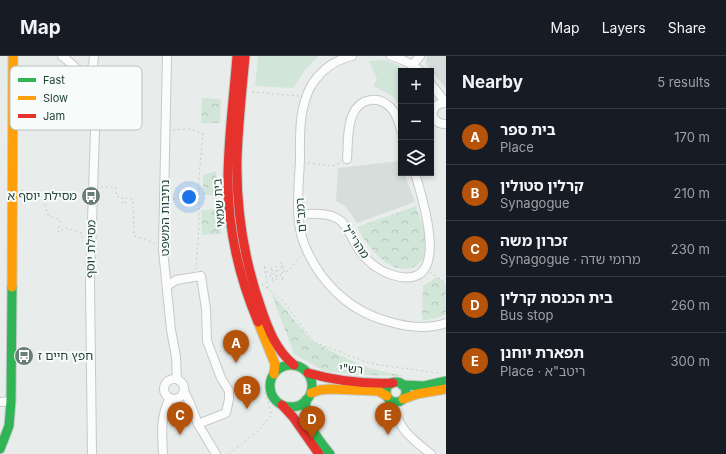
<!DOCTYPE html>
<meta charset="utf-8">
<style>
body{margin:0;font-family:Inter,"Noto Sans Hebrew",sans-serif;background:#242831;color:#f1f3f6}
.controls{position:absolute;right:12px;top:12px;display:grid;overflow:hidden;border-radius:0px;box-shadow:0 2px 6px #0003}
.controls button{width:36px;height:36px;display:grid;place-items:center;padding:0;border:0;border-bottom:1px solid #363941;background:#171b24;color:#f1f3f6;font:20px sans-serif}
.you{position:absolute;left:189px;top:141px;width:14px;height:14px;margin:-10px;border:3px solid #fff;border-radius:50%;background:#1a73e8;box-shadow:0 0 0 6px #1a73e833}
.badge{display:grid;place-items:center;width:26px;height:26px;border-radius:50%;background:#b45309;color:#fff;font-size:13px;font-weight:700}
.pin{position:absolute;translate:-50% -33px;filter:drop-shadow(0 1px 2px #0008)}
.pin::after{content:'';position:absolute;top:21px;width:14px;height:12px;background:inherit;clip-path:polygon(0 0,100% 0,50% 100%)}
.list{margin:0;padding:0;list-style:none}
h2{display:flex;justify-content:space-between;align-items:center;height:52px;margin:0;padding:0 16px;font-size:17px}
h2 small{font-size:13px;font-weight:400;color:#9ea1a6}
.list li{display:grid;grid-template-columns:26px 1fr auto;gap:12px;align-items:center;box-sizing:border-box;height:56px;padding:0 16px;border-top:1px solid #363941}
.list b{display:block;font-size:15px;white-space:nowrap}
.list p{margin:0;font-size:13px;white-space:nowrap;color:#9ea1a6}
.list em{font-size:13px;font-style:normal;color:#9ea1a6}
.icon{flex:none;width:22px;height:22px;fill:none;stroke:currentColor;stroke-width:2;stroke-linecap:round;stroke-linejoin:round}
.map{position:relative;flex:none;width:446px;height:398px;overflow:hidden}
header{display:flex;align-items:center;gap:24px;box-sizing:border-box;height:56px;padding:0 20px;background:#171b24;border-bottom:1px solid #363941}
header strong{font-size:19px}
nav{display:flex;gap:22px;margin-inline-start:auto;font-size:14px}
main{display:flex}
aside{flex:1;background:#171b24}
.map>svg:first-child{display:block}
.built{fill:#d6dedb}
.green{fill:#d1e6d8}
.forest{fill:url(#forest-crowns)}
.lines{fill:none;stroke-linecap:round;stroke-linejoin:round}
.street-casing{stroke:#c5cac8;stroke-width:10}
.fast-casing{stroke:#c3cbc8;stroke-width:11}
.slow-casing{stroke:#c3cbc8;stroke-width:11}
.jam-casing{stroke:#c3cbc8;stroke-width:11}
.path{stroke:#c3ccca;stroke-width:1;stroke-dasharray:2 3;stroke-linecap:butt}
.street{stroke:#fcfcfc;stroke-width:8}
.fast{stroke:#30b455;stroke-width:9}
.slow{stroke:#ff9f0a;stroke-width:9}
.jam{stroke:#e5322d;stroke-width:9}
.labels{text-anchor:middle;stroke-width:4;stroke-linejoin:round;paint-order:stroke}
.poi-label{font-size:12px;fill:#24423a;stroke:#f7fbf9;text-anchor:end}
.street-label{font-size:12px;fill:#24423a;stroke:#f7fbf9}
.key{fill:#f7fbf9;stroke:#b8c4c0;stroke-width:1}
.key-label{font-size:11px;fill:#24423a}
</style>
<header>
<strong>Map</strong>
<nav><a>Map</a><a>Layers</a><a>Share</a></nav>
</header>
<main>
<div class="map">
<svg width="446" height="398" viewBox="0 0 446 398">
<defs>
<pattern id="forest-crowns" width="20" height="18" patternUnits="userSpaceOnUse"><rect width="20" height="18" fill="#d1e6d8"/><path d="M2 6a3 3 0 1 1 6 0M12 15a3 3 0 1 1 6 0" fill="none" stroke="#b3c6ba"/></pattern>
</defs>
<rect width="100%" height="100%" fill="#e8edeb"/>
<g class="built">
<polygon points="427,0 446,0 446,33 426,7"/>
<polygon points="400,105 401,117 404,117 415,146 357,167 346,151 336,145 338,112"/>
</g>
<g class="green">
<polygon points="258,0 318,0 305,14 293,32 255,30"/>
<polygon points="384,4 396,8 409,15 401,15 401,50 392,40 373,30 377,23 369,5"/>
</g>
<g class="forest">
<polygon points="202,42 221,43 220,67 201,67"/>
<polygon points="216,115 217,139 203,139 203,119"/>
<path d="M 416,150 C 420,163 427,178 426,192 C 426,198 421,207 416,210 C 391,223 366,189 357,171 Z"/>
<polygon points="220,153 221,178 202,179 201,154"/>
<polygon points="437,221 446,228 446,258 440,261 422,265 423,230"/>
<polygon points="271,236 311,284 329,294 368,312 404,320 362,319 324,315 294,298"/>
</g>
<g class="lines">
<g class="street-casing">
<g id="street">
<path d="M 62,0 C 78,12 90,25 96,44 L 90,226 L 92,398"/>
<polyline points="167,0 163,194 171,274 176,301 177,323"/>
<path d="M 352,0 C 336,4 322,13 313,27 C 308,34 305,44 303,52 C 299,69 300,87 300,103 C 299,130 294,165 305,190 C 320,226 349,255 387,265 C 406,271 427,274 446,267"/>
<path d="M 391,0 C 403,3 411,7 420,15"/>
<polyline points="413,8 420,0"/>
<polyline points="84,20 93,10 94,0"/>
<polyline points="431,28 446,47"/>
<path d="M 446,47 C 428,46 429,69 446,68"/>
<path d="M 347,103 C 348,89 347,71 353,58 C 360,42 379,39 391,52 C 397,58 399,67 401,74"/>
<path d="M 299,158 C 311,158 328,156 338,163 C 347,168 350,179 355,187 C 359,195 366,203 372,208 C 383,217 399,223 412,221 C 446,215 422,141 415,117"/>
<polyline points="167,230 176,224 201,220 206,253 207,285 221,322 229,335 229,343 226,357 198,368"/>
<circle cx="174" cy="333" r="10"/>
<polyline points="184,335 190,347 198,368 216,398"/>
<polyline points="0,346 11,345"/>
<path d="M 394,346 C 395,371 413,384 431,398"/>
<path d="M 163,398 C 162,378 160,360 170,342"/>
</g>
</g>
<g class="fast-casing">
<g id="fast">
<circle cx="291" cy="330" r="21"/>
<circle cx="396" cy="336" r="10"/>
<polyline points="402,329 424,330 446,325"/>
<path d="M 306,344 C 304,366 317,382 330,398"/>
<polyline points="0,393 9,370 11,345 12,231"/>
</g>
</g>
<g class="slow-casing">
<g id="slow">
<polyline points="12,231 13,1"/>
<polyline points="258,266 275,308 274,318"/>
<polyline points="311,337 320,334 330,333 378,335 387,340"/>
<polyline points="403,343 417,338 446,333"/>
</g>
</g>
<g class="jam-casing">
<g id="jam">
<path d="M 237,0 C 234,41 228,83 228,124 C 228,173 239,221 258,266"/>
<path d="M 245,0 C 242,34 238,69 237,103 C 236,154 244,204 261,252 C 268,273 276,294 294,309"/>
<path d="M 308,317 C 336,325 364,328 393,327"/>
<polyline points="282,349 293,361 319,398"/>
</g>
</g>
<g class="path">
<polyline points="252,36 299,40"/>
<polyline points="173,74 191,73 203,78 199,120 199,170 196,213"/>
<polyline points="308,107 333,110 340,107"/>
<polyline points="101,131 116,131 116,140 123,142 122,147 125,148 126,142 133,143 134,180 148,184 155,188"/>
<polyline points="21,134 42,141 48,159 60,164 58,176 67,172 82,177 82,183 83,183"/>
<polyline points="173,143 199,146"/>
<polyline points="430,216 446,227"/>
<polyline points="262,228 282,244 314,286 366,306 380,309 438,317"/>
<path d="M 268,232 L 264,209 L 273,226 L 271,211 L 277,224 L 276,210 L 283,225 L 281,206 L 285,217 C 293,212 294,206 301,201"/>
<polyline points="219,296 248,289 256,285"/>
<polyline points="229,398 258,375 272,359 264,335 271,334"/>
</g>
<use href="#street" class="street"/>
<use href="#fast" class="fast"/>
<use href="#slow" class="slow"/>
<use href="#jam" class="jam"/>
</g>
<defs>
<g id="bus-disc" transform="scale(1)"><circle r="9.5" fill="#697e78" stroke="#f7fbf9"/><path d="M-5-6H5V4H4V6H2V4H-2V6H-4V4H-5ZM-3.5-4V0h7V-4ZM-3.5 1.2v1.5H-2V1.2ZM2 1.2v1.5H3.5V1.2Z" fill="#fff"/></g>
</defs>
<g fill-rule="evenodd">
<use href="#bus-disc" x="91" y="140"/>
<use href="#bus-disc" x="24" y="300"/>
</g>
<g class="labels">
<g class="poi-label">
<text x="77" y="144">מסילת יוסף א</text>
<text x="38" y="304" text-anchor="start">חפץ חיים ז</text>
</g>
<g class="street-label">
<text transform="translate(219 147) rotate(-94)" y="4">בית שמאי</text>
<text transform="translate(301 159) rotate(-94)" y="4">רמב"ם</text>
<text transform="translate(165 162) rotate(-90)" y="4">נתיבות המשפט</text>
<text transform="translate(356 186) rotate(55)" y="4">מהרי"ל</text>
<text transform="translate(91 193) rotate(-89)" y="4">מסילת יוסף</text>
<text transform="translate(351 313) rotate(4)" y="4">רש"י</text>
</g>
</g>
<rect x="10" y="10" width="132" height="64" rx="6" class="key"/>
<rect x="18" y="22" width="18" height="4" fill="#30b455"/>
<rect x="18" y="40" width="18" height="4" fill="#ff9f0a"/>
<rect x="18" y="58" width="18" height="4" fill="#e5322d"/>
<g class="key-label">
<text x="43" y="28">Fast</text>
<text x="43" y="46">Slow</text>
<text x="43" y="64">Jam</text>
</g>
</svg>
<div class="controls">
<button>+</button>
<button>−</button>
<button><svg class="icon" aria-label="layers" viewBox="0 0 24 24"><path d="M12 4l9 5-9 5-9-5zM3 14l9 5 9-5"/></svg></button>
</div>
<div class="you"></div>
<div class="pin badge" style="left:236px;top:307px">A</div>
<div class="pin badge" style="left:247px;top:353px">B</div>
<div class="pin badge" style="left:180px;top:379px">C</div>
<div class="pin badge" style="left:312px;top:383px">D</div>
<div class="pin badge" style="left:388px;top:379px">E</div>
</div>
<aside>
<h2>Nearby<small>5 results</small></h2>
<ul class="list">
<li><span class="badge">A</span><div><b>בית ספר</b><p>Place</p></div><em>170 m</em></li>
<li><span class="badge">B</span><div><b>קרלין סטולין</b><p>Synagogue</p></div><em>210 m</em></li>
<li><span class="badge">C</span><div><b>זכרון משה</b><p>Synagogue · מרומי שדה</p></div><em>230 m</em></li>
<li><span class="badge">D</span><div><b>בית הכנסת קרלין</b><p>Bus stop</p></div><em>260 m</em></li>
<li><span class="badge">E</span><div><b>תפארת יוחנן</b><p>Place · ריטב&quot;א</p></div><em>300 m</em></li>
</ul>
</aside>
</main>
